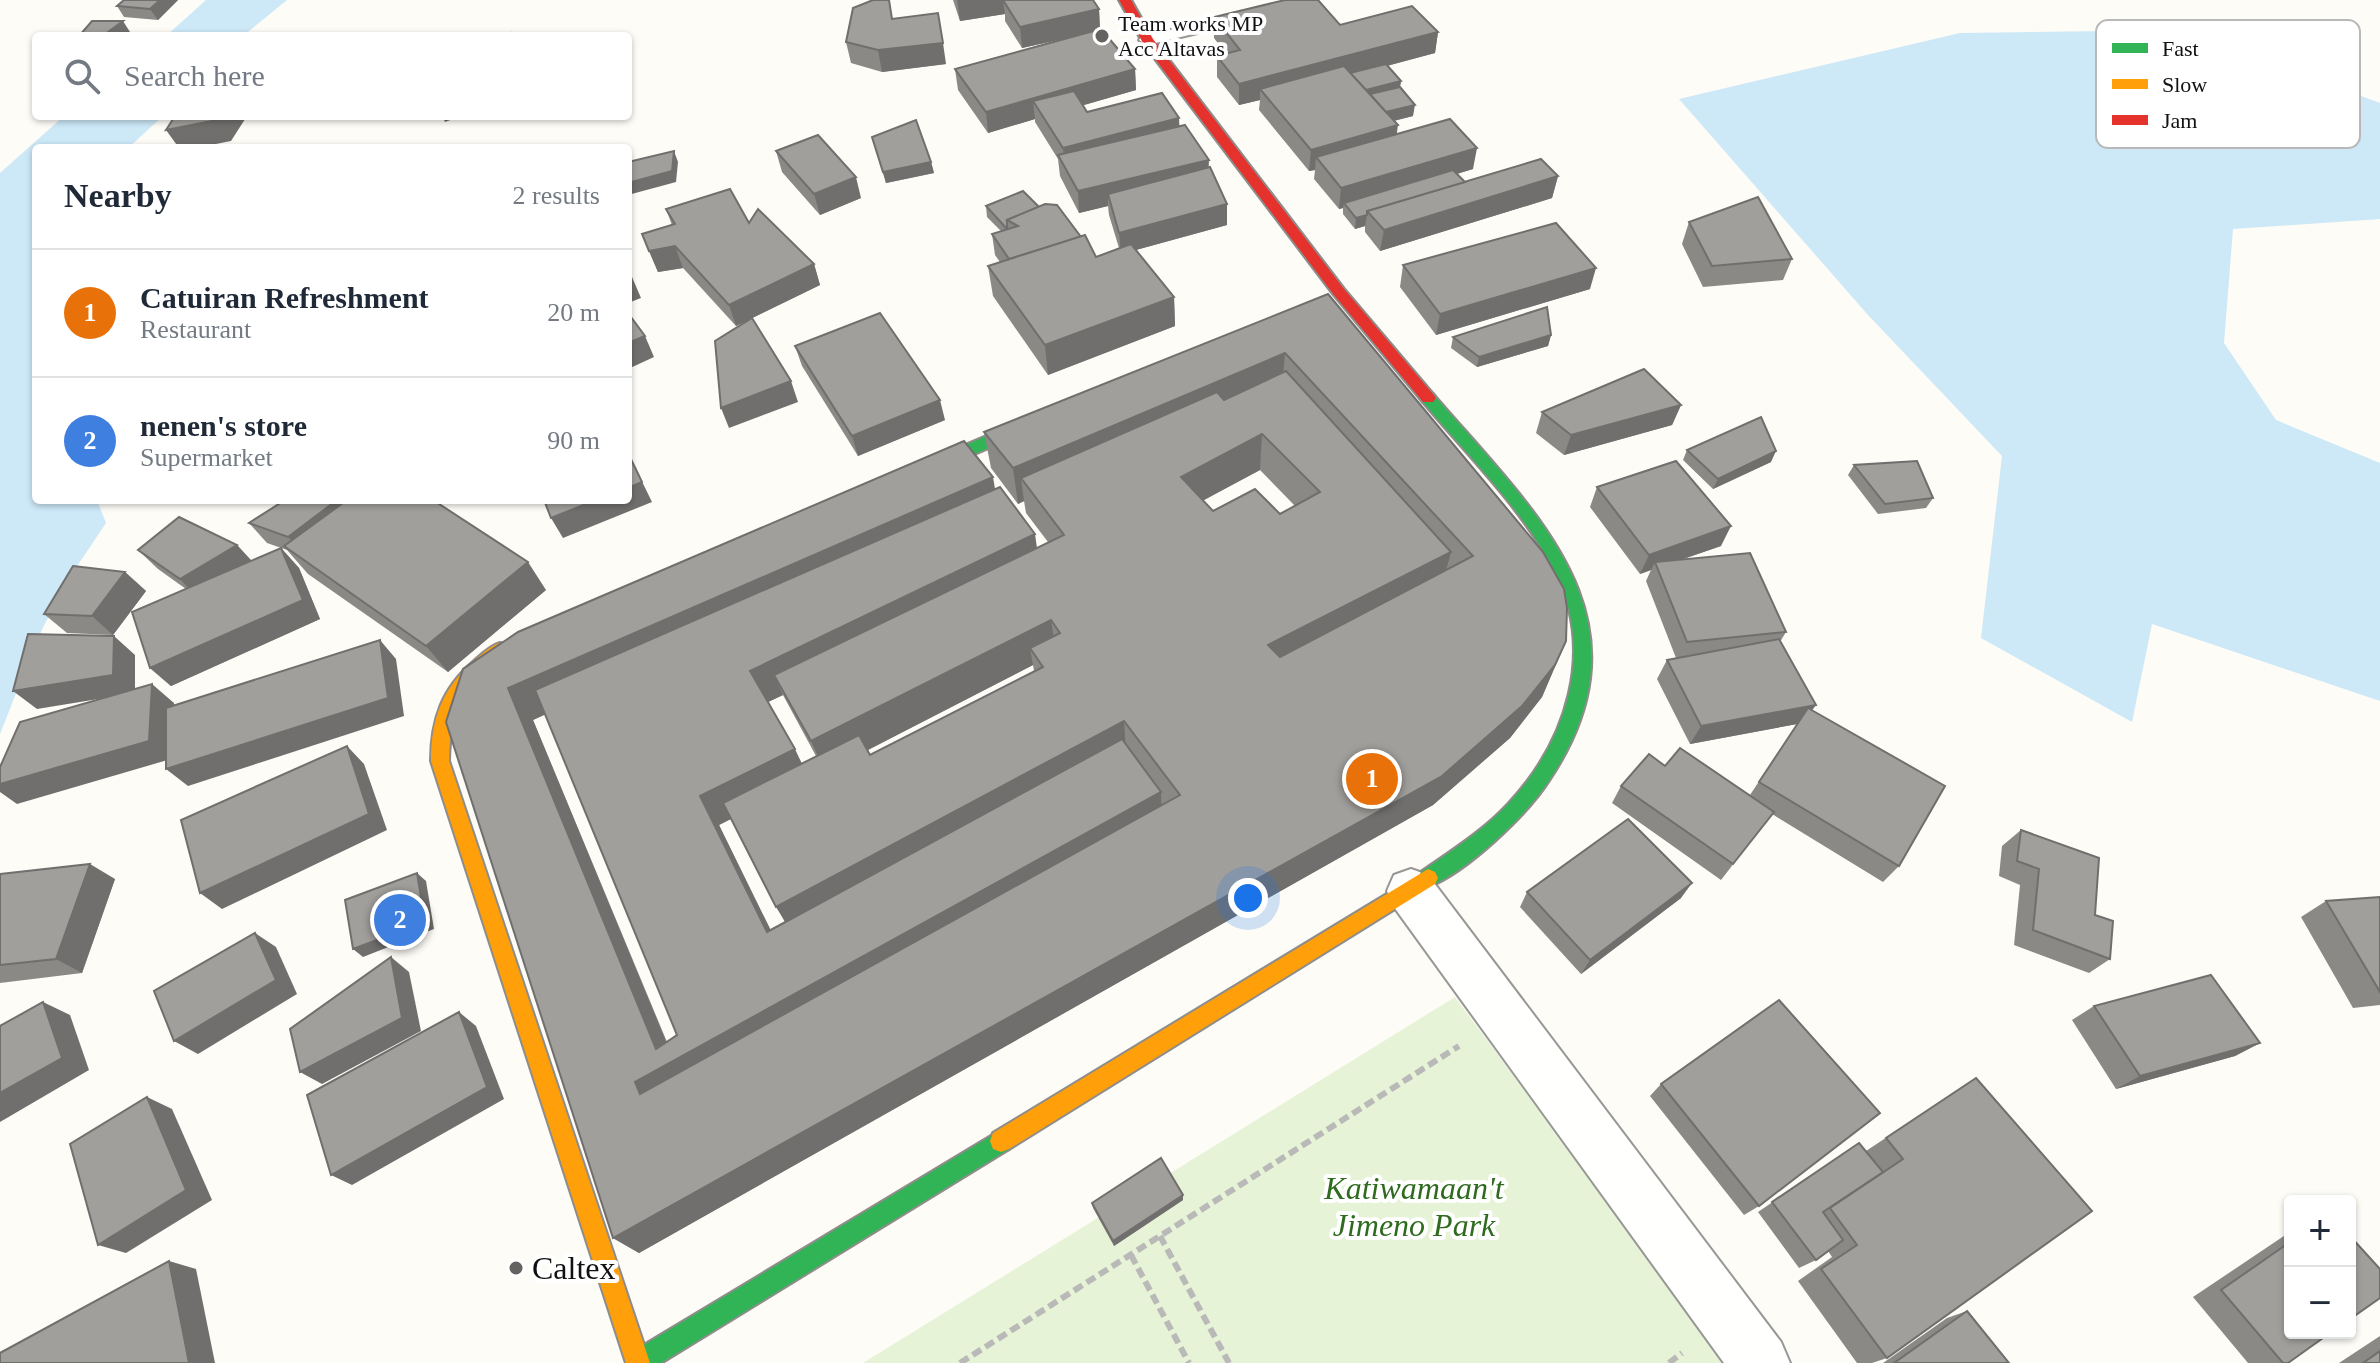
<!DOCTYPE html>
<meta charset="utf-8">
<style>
body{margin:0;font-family:Georgia,serif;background:#f6f6f7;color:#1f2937}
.controls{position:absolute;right:24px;bottom:24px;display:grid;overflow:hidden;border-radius:8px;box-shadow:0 2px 6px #0004}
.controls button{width:72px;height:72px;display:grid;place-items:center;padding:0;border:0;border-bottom:2px solid #e0e1e3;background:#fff;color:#1f2937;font:40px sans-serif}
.you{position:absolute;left:1248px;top:898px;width:28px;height:28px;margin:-20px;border:6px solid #fff;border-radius:50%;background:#1a73e8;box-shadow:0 0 0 12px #1a73e833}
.badge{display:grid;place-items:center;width:52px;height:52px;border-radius:50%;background:#646362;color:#fff;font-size:26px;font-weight:700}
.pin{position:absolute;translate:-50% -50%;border:4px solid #fff;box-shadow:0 2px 8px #0006}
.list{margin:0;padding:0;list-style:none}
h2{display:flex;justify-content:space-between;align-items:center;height:104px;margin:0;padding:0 32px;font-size:34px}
h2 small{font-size:26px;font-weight:400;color:#747a83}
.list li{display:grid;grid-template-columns:52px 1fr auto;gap:24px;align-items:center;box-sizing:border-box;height:128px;padding:0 32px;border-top:2px solid #e0e1e3}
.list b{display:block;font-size:30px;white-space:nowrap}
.list p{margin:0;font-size:26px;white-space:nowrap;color:#747a83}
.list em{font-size:26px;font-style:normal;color:#747a83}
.icon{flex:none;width:44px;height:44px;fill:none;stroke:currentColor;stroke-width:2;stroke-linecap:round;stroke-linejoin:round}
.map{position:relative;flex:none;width:2380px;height:1363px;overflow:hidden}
.search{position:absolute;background:#fff;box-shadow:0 2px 6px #0004;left:32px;top:32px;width:600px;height:88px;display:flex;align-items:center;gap:20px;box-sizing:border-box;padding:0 28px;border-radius:8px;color:#747a83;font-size:30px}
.panel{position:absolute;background:#fff;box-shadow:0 2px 6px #0004;left:32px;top:144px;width:600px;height:360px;border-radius:8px}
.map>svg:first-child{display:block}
.green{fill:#e7f3d7}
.water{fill:#cde8f7}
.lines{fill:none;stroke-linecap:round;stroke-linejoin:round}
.lane-casing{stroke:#979795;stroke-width:4}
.street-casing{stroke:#979795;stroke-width:4}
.fast-casing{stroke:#8e8d8b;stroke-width:4}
.slow-casing{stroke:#8e8d8b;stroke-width:4}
.jam-casing{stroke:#8e8d8b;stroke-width:4}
.path{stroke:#b9b9b8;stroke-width:6;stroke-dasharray:10 5;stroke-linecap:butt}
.lane{fill:#fffffe;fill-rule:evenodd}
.street{fill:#fffffe;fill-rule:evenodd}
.fast{fill:#30b455;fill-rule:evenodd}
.slow{fill:#ff9f0a;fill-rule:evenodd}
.jam{fill:#e5322d;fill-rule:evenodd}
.wall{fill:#8a8986;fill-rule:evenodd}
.shaded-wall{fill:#716f6d}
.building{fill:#a19f9c;stroke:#716f6d;stroke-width:2;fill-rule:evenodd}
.poi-dot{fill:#646362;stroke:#fff;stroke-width:3}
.labels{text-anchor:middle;stroke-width:8;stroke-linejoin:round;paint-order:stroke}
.far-poi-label{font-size:22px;fill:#111;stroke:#fff;text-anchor:start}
.near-park-label{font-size:32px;font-style:italic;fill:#2f6b1f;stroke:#fff}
.near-poi-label{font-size:32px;fill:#111;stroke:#fff;text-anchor:start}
.key{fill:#fff;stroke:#b8b8b8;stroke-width:2}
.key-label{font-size:22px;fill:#111}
</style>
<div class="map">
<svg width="2380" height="1363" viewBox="0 0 2380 1363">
<rect width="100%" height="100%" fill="#fdfcf7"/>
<polygon class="green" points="1455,997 1727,1363 863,1363"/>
<g class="water">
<polygon points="206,0 287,0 243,36 166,36"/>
<polygon points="2182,30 2380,103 2380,219 2233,229 2224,343 2276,420 2380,463 2380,701 2152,624 2132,722 1981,638 2002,456 1868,315 1679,99 1960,33"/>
<polygon points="64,116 163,116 128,148 36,148 36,500 97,500 106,523 63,587 37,640 0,734 0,173"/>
</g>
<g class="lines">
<g class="lane-casing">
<polygon id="lane" points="1246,12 1252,14 1252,20 1147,45 1139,40 1141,37"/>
</g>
<g class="street-casing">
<polygon id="street" points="1411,869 1428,875 1781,1342 1790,1363 1724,1363 1394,907 1387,891 1394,875"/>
</g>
<g class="fast-casing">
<g id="fast">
<path d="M 1428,393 L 1433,394 C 1534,512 1657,617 1550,779 C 1528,814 1467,872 1428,887 L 1421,884 L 1418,878 L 1421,872 C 1451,851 1483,831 1508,804 C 1567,741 1596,651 1554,570 C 1521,507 1468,456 1423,402 L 1420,398 Z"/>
<polygon points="1041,413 1047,415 1049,419 1047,423 923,476 911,476 909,472 911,468"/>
<polygon points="1001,1130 1009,1133 1012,1141 1009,1149 661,1363 626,1363 629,1354"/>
</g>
</g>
<g class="slow-casing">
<g id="slow">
<path d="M 500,643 L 506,645 L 509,650 L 506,655 C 465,688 450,707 449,761 L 650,1363 L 626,1363 L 431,761 C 431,720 442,688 474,661 C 482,654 490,646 500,643 Z"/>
<polygon points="1428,869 1435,872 1438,878 1435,884 1009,1149 1001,1152 993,1149 990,1141 993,1133"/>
</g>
</g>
<g class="jam-casing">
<polygon id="jam" points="1119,0 1131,0 1153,39 1344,289 1433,394 1436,398 1433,402 1423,402 1334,295 1143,43"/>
</g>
<g class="path">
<polyline points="1160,1236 1229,1363"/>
<polyline points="1131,1255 1189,1363"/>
<polyline points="960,1363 1459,1046"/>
<polyline points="1669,1363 1682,1353"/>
</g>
<use href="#lane" class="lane"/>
<use href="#street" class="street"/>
<use href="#fast" class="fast"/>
<use href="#slow" class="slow"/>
<use href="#jam" class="jam"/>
</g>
<g class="wall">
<polygon points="178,0 158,20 124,17 117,6"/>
<polygon points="953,0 1093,0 1099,9 1100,29 1135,69 1136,90 1083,105 1087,112 1179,126 1208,168 1227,204 1227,225 1136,250 1174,297 1175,326 1048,375 993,296 988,266 1000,262 995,255 992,234 1001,231 987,217 986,206 1039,207 1096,257 1119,248 1109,215 1108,206 1079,213 1060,176 1058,159 1035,122 1035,119 988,133 958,90 955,69 1062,39 1022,48 1005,21 1005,14 960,21"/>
<polygon points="1214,17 1438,32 1435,53 1387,66 1401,81 1400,87 1413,116 1394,121 1397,134 1473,169 1457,174 1465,182 1558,176 1552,198 1380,251 1365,232 1365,226 1355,229 1343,214 1343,208 1339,209 1314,179 1315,170 1309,171 1259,110 1260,100 1239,105 1217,77 1217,56 1226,54 1214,38"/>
<polygon points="893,18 946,64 882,72 851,63 846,42"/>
<polygon points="872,137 931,162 934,173 886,183"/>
<polygon points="776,151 861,198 820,215 782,172"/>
<polygon points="666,209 749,223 814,264 820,285 736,326 683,268 658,272 642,234 672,225"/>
<polygon points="1689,222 1792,259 1783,280 1703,287 1682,244"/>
<polygon points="1403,265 1590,289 1436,335 1400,287"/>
<path d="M 1328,294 L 1566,641 L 1542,697 L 1510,738 L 1433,805 L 639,1253 L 613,1238 L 446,722 L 995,489 L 1037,548 L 1048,542 L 1026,513 L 1024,501 L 1018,504 L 991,468 L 984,432 ZM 1260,470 L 1295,506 L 1280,514 L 1213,511 L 1203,500 ZM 1033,665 L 1034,671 L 870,755 L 868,750 ZM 783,695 L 816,756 L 802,764 L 768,702 ZM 545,714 L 677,1035 L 667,1042 L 533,720 ZM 731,819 L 785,922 L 770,930 L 719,825 Z"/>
<polygon points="1551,335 1548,346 1477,367 1451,348 1453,337"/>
<polygon points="795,346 945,420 858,456 802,366"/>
<polygon points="1681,405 1672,425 1564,455 1536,433 1542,412"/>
<polygon points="1687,450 1771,462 1713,489 1683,460"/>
<polygon points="1854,465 1933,498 1926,508 1878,514 1848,475"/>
<polygon points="1597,487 1721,546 1683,559 1786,632 1780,642 1812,710 1899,866 1883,882 1772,814 1721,880 1612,803 1621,786 1665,766 1750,795 1797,724 1690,744 1657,679 1667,660 1676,658 1646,581 1651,570 1640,574 1590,507"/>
<polygon points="249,523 546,590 448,672 308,574 287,550 267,543"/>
<polygon points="237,545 252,561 281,548 299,568 320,619 171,686 150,668 186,589 158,569 138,550"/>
<polygon points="125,572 146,591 113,635 67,633 44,614"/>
<polygon points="2021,830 2095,915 2110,959 2089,973 2014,945 2020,885 1999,876 2002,846"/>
<polygon points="0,874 115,879 82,973 0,983"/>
<polygon points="1527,892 1681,898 1581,974 1520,907"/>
<polygon points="2380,897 2380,1005 2353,1008 2301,917 2326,901"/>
<polygon points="2094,1006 2260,1043 2235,1056 2116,1089 2072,1020"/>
<polygon points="1976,1078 1887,1358 1872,1363 1857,1363 1798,1281 1832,1257 1828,1251 1816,1260 1799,1268 1758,1212 1843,1154 1866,1151"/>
<polygon points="1661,1084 1759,1206 1744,1215 1650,1096"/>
<polygon points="1183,1195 1183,1200 1114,1246 1093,1208 1092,1203"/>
<polygon points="2290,1232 2290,1333 2288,1363 2248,1363 2193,1297"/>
<polygon points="1967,1311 2009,1363 1883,1363 1947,1318"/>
<polygon points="2380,1336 2380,1363 2339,1363"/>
</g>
<g class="shaded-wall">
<polygon points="160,0 178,0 158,20 150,9"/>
<polygon points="957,0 1003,0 1005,14 960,21"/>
<polygon points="1099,9 1100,31 1022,48 1020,27"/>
<polygon points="123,21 130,32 125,36 108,32"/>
<polygon points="1438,32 1435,53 1352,75 1260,89 1260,100 1239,105 1239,84"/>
<polygon points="943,43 946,64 882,72 878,50"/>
<polygon points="1135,69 1136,90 1043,117 1033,101 1035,119 988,133 986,112"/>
<polygon points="1401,81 1399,92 1370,99 1365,90"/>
<polygon points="1415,105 1413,116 1380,124 1382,113"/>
<polygon points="219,116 247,116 231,141 196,148 179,148 166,130"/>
<polygon points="442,116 461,116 445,122"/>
<polygon points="1179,118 1180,139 1065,169 1063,148"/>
<polygon points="1398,125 1395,146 1316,157 1315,170 1309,171 1311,150"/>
<polygon points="1477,148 1473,169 1347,206 1344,203 1343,208 1339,209 1341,188"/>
<polygon points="674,151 678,162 676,182 628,195 628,183"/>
<polygon points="1209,160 1208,182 1108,194 1108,206 1079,213 1078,191"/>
<polygon points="931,162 934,173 886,183 883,172"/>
<polygon points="1558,176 1552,198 1380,251 1384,230"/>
<polygon points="856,177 861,198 820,215 814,194"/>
<polygon points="1227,204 1227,225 1121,254 1119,233"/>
<polygon points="1367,215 1365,226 1355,229 1356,218"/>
<polygon points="675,246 683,268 658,272 649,251"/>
<polygon points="814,264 820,285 736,326 729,305"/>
<polygon points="1596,268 1590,289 1436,335 1440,314"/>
<polygon points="632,277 641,298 628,303 628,278"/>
<polygon points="1174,297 1175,326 1048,375 1045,345"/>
<polygon points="1551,335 1548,346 1477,367 1479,357"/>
<polygon points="645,336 654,357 628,369 628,343"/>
<polygon points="1285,353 1282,389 1021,478 1024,501 1018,504 1013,468"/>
<polygon points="791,381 798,402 729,428 721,408"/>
<polygon points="940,400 945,420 858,456 852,436"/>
<polygon points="1681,405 1672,425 1564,455 1571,435"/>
<polygon points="1262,434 1260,470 1182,512 1181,477"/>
<polygon points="1776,451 1771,462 1713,489 1718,479"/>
<polygon points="628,453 652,502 563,538 551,518 596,500 628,500"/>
<polygon points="993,477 999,512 533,720 674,1061 1161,792 1162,822 640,1094 635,1082 656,1049 508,688"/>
<polygon points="337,500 378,500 305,556 288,537"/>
<polygon points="1731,526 1721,546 1657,568 1655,562 1651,570 1640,574 1649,555"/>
<polygon points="1035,534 1040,569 774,675 783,695 766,703 750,671"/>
<polygon points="237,545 255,565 199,599 180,579"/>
<polygon points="281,548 299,568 320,619 171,686 150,668"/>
<polygon points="1451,552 1442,586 1265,678 1268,645"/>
<polygon points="528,562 546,590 448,672 426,646"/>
<polygon points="125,572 146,591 113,635 92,616"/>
<polygon points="1051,620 1056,653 1030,648 1033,665 825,772 811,741"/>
<polygon points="114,636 135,655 135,693 37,709 13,691"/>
<polygon points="380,640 396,659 404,716 188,786 166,769"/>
<polygon points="1566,641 1542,697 1510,738 1433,805 639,1253 613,1238"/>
<polygon points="152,684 174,703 171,759 17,804 0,792 0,784"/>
<polygon points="1816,705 1803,723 1808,708 1797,724 1690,744 1701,726"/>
<polygon points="1124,721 1126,751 792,933 776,907"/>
<polygon points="347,746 364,764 387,830 222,909 200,893"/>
<polygon points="795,749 809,779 719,825 784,957 767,932 700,796"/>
<polygon points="90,864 115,879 82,973 56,959"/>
<polygon points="417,873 426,881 434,929 363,957 353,949"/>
<polygon points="1692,883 1681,898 1581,974 1590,960"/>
<polygon points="255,933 276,947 297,994 198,1054 174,1041"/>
<polygon points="391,957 409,972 421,1031 322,1084 300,1072"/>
<polygon points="43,1002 70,1015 89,1070 0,1122 0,1093"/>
<polygon points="459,1012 476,1026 504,1099 352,1185 331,1175"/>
<polygon points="2260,1043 2235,1056 2116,1089 2140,1076"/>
<polygon points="147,1097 172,1109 212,1200 126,1253 98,1245"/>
<polygon points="1183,1195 1183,1200 1114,1246 1113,1241"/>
<polygon points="169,1261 196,1269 215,1363 189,1363"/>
</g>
<g class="building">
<polygon points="124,0 160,0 150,9 117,6"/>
<polygon points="873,0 889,0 892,19 938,13 943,43 878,50 846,42 853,8"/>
<polygon points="1003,0 1093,0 1099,9 1020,27"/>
<polygon points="1285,0 1318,0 1340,25 1412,6 1438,32 1239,84 1217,56 1240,50 1214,17"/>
<polygon points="92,21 123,21 108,32 126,36 79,36"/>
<polygon points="1101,29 1135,69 986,112 955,69"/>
<polygon points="511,33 513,36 501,36"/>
<polygon points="1386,64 1401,81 1366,90 1350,73"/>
<polygon points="1344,66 1398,125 1311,150 1260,89"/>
<polygon points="1400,87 1415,105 1386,112 1370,94"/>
<polygon points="1074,91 1087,112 1162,93 1179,118 1063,148 1033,101"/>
<polygon points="175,116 219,116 217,120 166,130"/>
<polygon points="1450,119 1477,148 1341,188 1316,157"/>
<polygon points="916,120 931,162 883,172 872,137"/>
<polygon points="1185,125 1209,160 1078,191 1058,155"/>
<polygon points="818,135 856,177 814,194 776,151"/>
<polygon points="674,151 672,171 628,183 628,162"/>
<polygon points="1541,159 1558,176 1384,230 1367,211"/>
<polygon points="1210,167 1227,204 1119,233 1108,194"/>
<polygon points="1453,170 1465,182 1367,211 1367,215 1356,218 1344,203"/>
<polygon points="730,189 749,223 758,209 814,264 729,305 675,246 649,251 642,234 675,224 666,209"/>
<polygon points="1023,191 1039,207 1007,220 1007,229 986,206"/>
<polygon points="1758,197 1792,259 1712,266 1689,222"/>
<polygon points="1045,204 1057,205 1081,237 1009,259 992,234 1018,226 1007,220"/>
<polygon points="1556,223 1596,268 1440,314 1403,265"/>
<polygon points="1085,235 1096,257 1131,244 1174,297 1045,345 988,266"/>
<path d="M 1328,294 L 1543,552 L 1564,589 L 1567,608 L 1566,641 L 1555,665 L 1522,706 L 1442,776 L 613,1238 L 446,722 L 463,669 L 518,632 L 964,441 L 993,477 L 508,688 L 656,1049 L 677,1035 L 535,690 L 1000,487 L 1035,534 L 750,671 L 795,749 L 700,796 L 767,932 L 1122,739 L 1161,792 L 635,1082 L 640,1094 L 1180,795 L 1124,721 L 776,907 L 723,803 L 859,735 L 870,755 L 1043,667 L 1030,648 L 1060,633 L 1051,620 L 811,741 L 774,675 L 1064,535 L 1021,478 L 1217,392 L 1224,400 L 1286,371 L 1451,552 L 1268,645 L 1280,657 L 1473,556 L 1285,353 L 1013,468 L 984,432 ZM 1262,434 L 1320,492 L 1280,514 L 1255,489 L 1213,511 L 1181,477 Z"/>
<polygon points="1547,307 1551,335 1479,357 1453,337"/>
<polygon points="628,313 645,336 628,343"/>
<polygon points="880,313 940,400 852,436 795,346"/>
<polygon points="752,318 791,381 721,408 715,341"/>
<polygon points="1644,369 1681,405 1571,435 1542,412"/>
<polygon points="1761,417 1776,451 1718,479 1687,450"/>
<polygon points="628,453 642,482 628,488"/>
<polygon points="1676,461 1731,526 1649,555 1597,487"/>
<polygon points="1917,461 1933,498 1885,504 1854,465"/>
<polygon points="285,500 337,500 288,537 249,523"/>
<polygon points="347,500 433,500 528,562 426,646 284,546"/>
<polygon points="544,500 596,500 551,518"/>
<polygon points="179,517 237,545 180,579 138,550"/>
<polygon points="281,548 303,600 150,668 132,612"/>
<polygon points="1750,553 1786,632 1687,642 1655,562"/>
<polygon points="73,566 125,572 92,616 44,614"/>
<polygon points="28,634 114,636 113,675 13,691"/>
<polygon points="1779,639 1816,705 1701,726 1667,660"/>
<polygon points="380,640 388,698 166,769 166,708"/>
<polygon points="152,684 149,741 0,784 0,767 20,722"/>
<polygon points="1808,708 1945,786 1899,866 1759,782"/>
<polygon points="347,746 369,814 200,893 181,820"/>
<polygon points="1680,748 1774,812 1733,864 1621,786 1649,754 1665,766"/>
<polygon points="1628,819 1692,883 1590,960 1527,892"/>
<polygon points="2021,830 2099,858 2095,915 2113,921 2110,959 2033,930 2039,869 2017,861"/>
<polygon points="90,864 56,959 0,965 0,874"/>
<polygon points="417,873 425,922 353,949 345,900"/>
<polygon points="2380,897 2380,992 2326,901"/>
<polygon points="255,933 276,980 174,1041 154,991"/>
<polygon points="391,957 402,1018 300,1072 290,1029"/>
<polygon points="2211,975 2260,1043 2140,1076 2094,1006"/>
<polygon points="1779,1000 1880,1113 1759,1206 1661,1084"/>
<polygon points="43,1002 62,1058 0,1093 0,1026"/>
<polygon points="459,1012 487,1087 331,1175 307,1095"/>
<polygon points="1976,1078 2092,1211 1887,1358 1821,1269 1857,1245 1830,1208 1903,1159 1886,1138"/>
<polygon points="147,1097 186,1190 98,1245 70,1144"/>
<polygon points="1859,1143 1883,1172 1823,1212 1843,1240 1816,1260 1772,1202"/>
<polygon points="1161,1158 1183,1195 1113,1241 1092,1203"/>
<polygon points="2350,1236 2380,1269 2380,1298 2350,1319"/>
<polygon points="2290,1242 2290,1333 2330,1333 2288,1363 2283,1363 2221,1290"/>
<polygon points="169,1261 189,1363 0,1363 0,1353"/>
<polygon points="1967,1311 2009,1363 1894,1363"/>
<polygon points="2380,1351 2380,1363 2363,1363"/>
</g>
<g class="poi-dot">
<circle cx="1102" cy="36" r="8"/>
<circle cx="516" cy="1268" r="8"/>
</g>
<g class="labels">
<g class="far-poi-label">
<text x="1118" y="31">Team works MP<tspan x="1118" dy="25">Acc Altavas</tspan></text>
</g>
<g class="near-park-label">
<text x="1414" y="1199">Katiwamaan't<tspan x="1414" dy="37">Jimeno Park</tspan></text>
</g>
<g class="near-poi-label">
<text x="532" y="1279">Caltex</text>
</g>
</g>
<rect x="2096" y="20" width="264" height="128" rx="12" class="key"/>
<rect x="2112" y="43" width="36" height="10" fill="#30b455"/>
<rect x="2112" y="79" width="36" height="10" fill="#ff9f0a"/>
<rect x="2112" y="115" width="36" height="10" fill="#e5322d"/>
<g class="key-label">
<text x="2162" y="56">Fast</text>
<text x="2162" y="92">Slow</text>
<text x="2162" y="128">Jam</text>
</g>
</svg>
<div class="controls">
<button>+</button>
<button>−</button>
</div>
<div class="you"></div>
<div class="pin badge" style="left:1372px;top:779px;background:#e8710a">1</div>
<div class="pin badge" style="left:400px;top:920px;background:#3f7fe0">2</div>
<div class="search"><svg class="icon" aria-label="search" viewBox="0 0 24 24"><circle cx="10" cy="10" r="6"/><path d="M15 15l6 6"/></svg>Search here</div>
<section class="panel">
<h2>Nearby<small>2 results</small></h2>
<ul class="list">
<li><span class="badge" style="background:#e8710a">1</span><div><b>Catuiran Refreshment</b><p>Restaurant</p></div><em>20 m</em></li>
<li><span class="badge" style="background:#3f7fe0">2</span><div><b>nenen's store</b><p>Supermarket</p></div><em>90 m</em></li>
</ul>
</section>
</div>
